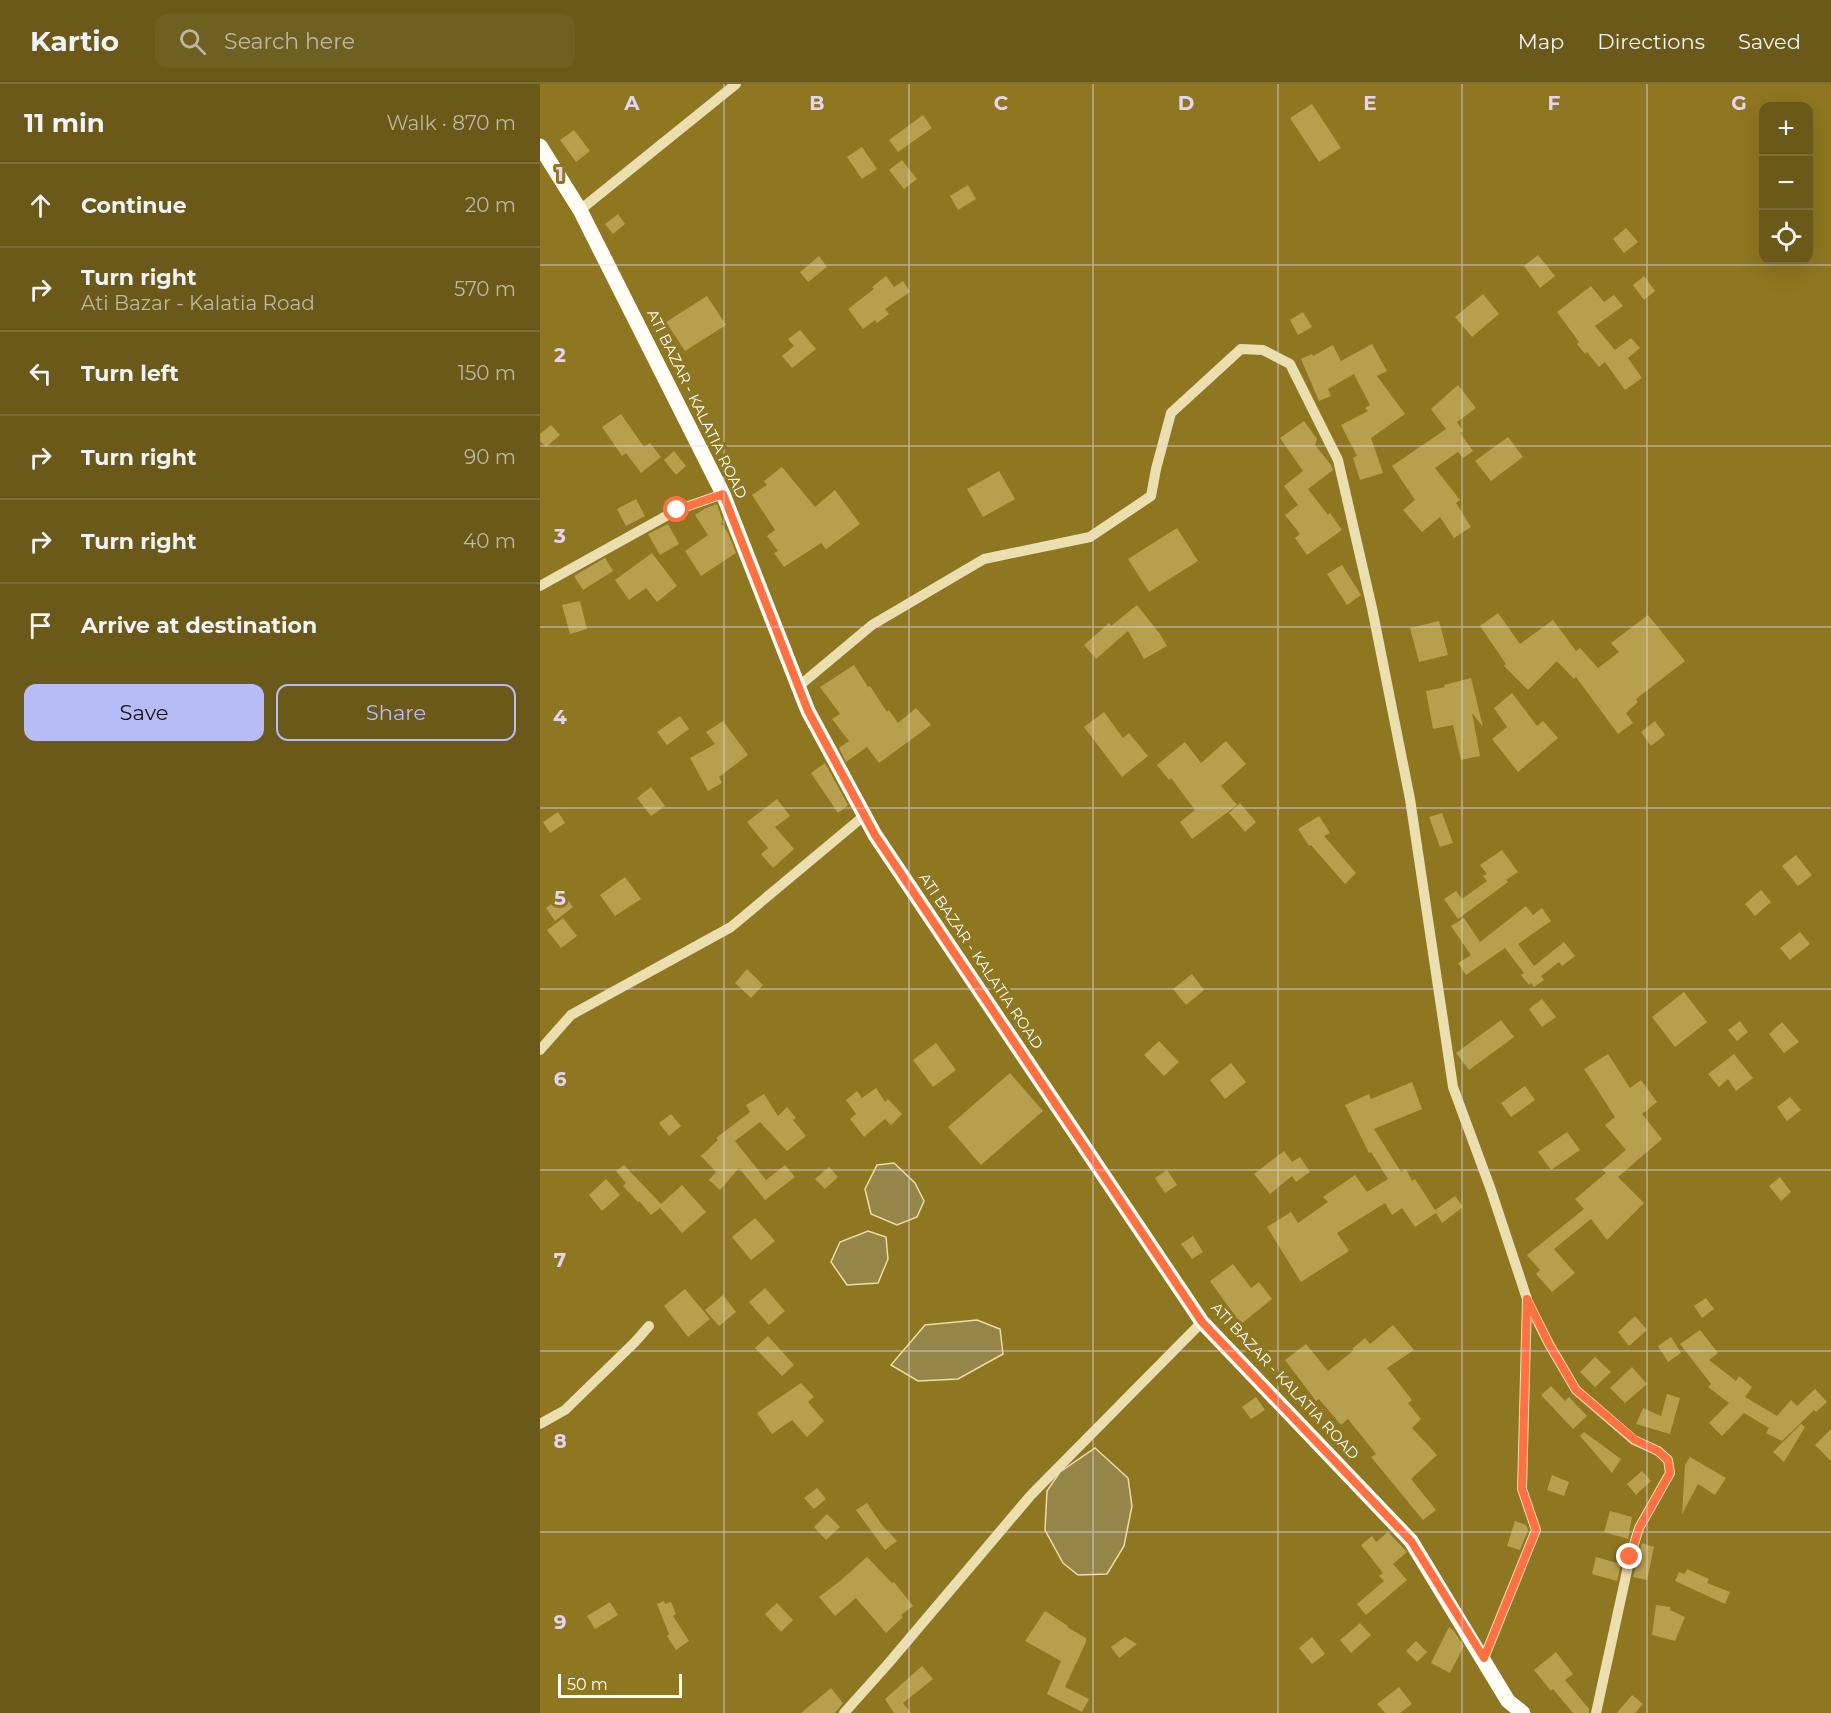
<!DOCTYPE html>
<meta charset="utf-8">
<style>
body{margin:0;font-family:Montserrat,sans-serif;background:#6f5f21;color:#f1f3f6}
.controls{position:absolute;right:18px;top:18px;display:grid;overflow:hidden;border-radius:12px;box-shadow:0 6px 24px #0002}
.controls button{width:54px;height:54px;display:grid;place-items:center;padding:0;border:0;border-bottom:2px solid #7d6f37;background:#6a5918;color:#f1f3f6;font:30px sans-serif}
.scale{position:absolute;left:18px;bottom:15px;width:124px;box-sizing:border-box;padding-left:6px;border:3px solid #fff;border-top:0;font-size:16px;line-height:21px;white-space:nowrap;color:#fff;-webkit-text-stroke:4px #8e7720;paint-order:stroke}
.stop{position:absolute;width:18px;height:18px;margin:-14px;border:4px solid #ff7043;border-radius:50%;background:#fff}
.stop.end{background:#ff7043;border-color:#fff;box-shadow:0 2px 6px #0008}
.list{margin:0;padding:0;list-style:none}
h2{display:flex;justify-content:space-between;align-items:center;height:78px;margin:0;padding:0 24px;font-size:26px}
h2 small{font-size:20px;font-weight:400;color:#beb8a2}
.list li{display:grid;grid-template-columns:39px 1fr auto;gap:18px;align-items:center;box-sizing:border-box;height:84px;padding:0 24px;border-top:2px solid #7d6f37}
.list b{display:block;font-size:22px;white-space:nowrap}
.list p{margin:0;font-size:20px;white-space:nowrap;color:#beb8a2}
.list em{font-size:20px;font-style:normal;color:#beb8a2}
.actions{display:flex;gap:12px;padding:18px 24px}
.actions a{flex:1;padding:14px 0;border:2px solid #b7bcf7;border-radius:12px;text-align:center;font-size:21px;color:#b7bcf7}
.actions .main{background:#b7bcf7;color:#111}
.icon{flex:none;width:33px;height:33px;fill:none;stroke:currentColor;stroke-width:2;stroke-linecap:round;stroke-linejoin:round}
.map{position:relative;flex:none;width:1291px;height:1629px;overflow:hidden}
header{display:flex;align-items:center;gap:36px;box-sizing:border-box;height:84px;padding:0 30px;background:#6a5918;border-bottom:2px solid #7d6f37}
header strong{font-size:28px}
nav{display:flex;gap:33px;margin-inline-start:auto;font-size:21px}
.search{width:420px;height:54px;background:#6f5f21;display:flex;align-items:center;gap:15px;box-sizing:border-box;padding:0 21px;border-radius:12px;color:#beb8a2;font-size:22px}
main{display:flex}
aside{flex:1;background:#6a5918}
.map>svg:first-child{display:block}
.water{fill:#958548;stroke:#eddca3;stroke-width:1.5}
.building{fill:#b7a04d}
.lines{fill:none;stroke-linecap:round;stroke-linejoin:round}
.minor{stroke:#ecdfaf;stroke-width:10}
.major{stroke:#fffdf5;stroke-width:15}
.route{stroke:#ff7043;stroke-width:8}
.grid{fill:none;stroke:#e5d5f2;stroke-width:1.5;stroke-opacity:0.55}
.labels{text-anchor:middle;stroke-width:6;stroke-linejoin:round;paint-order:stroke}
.street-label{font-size:15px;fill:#fff;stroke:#8e7720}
.grid-label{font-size:20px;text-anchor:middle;font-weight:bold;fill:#e5d5f2;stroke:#8e7720;stroke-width:6;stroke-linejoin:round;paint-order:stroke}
</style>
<header>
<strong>Kartio</strong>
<div class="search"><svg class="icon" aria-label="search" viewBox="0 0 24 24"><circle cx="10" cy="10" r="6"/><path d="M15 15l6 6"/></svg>Search here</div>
<nav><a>Map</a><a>Directions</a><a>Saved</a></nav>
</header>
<main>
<aside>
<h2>11 min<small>Walk · 870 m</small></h2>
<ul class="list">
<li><svg class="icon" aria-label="ahead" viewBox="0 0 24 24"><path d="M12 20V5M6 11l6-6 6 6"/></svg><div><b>Continue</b></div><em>20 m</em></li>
<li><svg class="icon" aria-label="right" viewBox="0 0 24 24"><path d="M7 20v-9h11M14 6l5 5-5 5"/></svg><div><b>Turn right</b><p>Ati Bazar - Kalatia Road</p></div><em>570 m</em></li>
<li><svg class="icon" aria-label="left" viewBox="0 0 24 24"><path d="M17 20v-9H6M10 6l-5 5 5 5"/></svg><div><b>Turn left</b></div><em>150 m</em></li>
<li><svg class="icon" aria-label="right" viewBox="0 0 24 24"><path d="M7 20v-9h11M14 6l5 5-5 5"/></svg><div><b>Turn right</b></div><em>90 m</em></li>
<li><svg class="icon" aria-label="right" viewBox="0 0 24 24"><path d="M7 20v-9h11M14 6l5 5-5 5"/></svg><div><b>Turn right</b></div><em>40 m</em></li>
<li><svg class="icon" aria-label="arrive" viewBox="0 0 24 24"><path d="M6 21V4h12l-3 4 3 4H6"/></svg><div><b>Arrive at destination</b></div></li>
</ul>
<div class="actions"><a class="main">Save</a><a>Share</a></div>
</aside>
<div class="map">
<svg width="1291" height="1629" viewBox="0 0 1291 1629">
<rect width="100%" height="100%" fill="#8e7720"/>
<g class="water">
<polygon points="354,1079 375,1099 384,1117 377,1133 357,1141 331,1130 325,1105 337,1081"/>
<polygon points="328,1147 346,1153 348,1175 338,1199 307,1201 291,1178 300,1158"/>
<polygon points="437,1236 460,1245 463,1270 418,1295 378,1297 351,1281 385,1241"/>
<polygon points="555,1364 588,1394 592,1422 584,1462 567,1490 538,1491 523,1479 505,1446 507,1407 520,1388"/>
</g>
<g class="building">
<polygon points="772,20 801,64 779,78 750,34"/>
<polygon points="383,31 392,44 358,68 349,56"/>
<polygon points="34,46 50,67 36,78 20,56"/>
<polygon points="322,63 337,85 322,95 307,73"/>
<polygon points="362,76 377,95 364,105 349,86"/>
<polygon points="428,101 436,115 418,126 410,112"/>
<polygon points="78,130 85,140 73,150 65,140"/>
<polygon points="1086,144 1098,158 1084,169 1073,155"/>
<polygon points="998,171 1015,192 1000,204 984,182"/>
<polygon points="279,172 287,183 268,198 260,188"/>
<polygon points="346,192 354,203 363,197 370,208 345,225 349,230 337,239 335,236 323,245 308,225 334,205 332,203"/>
<polygon points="1104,192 1115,207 1104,216 1093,201"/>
<polygon points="1051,202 1064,218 1074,211 1083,222 1055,242 1075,266 1091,254 1100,264 1088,274 1102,294 1085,306 1065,278 1059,283 1047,268 1045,270 1037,260 1039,258 1017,228"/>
<polygon points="943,210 959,230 932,253 915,233"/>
<polygon points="167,212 186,241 145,267 126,238"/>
<polygon points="763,228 772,243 758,251 750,236"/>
<polygon points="260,246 276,265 252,284 242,272 254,262 248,255"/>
<polygon points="832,260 847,287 837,292 865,330 831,354 843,389 820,396 813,374 817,372 801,341 828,327 825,324 830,321 814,290 788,305 791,312 779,317 761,275 772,270 773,272 793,261 801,277"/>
<polygon points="918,301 936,324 917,338 923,347 920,349 933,367 923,374 918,368 895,384 920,416 916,419 931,443 914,454 900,433 882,448 863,426 875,416 852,382 906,345 891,325"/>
<polygon points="81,330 104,363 110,359 121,373 101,389 86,369 82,372 62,343"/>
<polygon points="764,337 777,355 775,361 791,381 793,386 768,405 788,431 790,429 802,446 767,471 755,454 760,450 745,431 758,421 744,402 763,387 740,354"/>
<polygon points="11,341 20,351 6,363 0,357 0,350"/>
<polygon points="968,353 983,373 951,397 935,377"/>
<polygon points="134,367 146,382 136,391 124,376"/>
<polygon points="242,383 275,423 295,406 320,440 286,465 281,459 244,483 234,469 238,467 227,452 235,446 212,411 227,401 224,397"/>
<polygon points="459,387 475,415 443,433 427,405"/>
<polygon points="96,415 105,432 86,442 77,425"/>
<polygon points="177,420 183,438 181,439 188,449 196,469 161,492 145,467 168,451 155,431 164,425"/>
<polygon points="128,440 139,460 120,471 108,450"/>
<polygon points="637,444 658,477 609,508 588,475"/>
<polygon points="112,469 137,502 117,518 106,504 89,516 75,496"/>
<polygon points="65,474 73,487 43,506 34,492"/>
<polygon points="802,481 821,511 807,521 787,490"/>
<polygon points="40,517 47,545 30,550 22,521"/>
<polygon points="597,521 620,550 627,562 604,575 588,547 556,575 544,561 569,539 571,542"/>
<polygon points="958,529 980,560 1013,536 1036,567 1040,564 1058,584 1079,568 1071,559 1108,531 1145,577 1096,615 1098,618 1086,629 1093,639 1078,650 1036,593 1034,595 1017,577 988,606 964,582 966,580 940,542"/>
<polygon points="899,537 908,571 879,578 870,544"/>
<polygon points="314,581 328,603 330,602 347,628 349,626 358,639 376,624 391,641 339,679 327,663 306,678 299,664 309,657 292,635 300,630 280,603"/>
<polygon points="931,594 943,643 932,629 940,672 921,676 913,641 893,645 886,607 905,603 904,601"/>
<polygon points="972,609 997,642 1003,637 1018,654 978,688 952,655 967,643 954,624"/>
<polygon points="564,628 583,654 589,649 608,672 582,693 544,643"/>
<polygon points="140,632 149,645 127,661 117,648"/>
<polygon points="183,637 208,671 179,693 182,699 168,707 150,674 175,660 166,648"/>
<polygon points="1115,637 1125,651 1111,662 1101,648"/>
<polygon points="686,657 706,680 681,702 697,721 652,755 640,738 655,726 631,694 629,696 617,681 645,658 661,679"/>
<polygon points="285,679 308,721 298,729 271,689"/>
<polygon points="111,703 125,722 111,732 97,714"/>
<polygon points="237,715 250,732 235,743 254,765 233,784 221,770 228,764 207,738"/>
<polygon points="700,719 716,738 705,748 689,729"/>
<polygon points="18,728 25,739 10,749 3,738"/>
<polygon points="902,729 913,759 900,763 889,733"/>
<polygon points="779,732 790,749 784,752 816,789 805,800 771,761 769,762 758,745"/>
<polygon points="962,766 978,788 966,796 968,798 918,835 904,815 916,807 922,815 947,797 943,792 947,790 940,781"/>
<polygon points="1256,771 1272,791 1258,802 1242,782"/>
<polygon points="85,793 101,815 75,832 60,811"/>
<polygon points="1221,806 1231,818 1215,832 1205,820"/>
<polygon points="24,811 33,823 15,837 6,824"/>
<polygon points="986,822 993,831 1002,824 1011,837 978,860 994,882 1024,858 1035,872 1022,882 1019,878 1001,892 1004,896 994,903 991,899 989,901 981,891 984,889 965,864 926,891 918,879 931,871 911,842 924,834 940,858"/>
<polygon points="23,834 37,852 21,864 7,846"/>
<polygon points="1260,848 1270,860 1250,876 1240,864"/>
<polygon points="207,885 223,901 211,914 195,899"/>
<polygon points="652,890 664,906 646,921 633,905"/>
<polygon points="1144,908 1167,938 1135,963 1112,933"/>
<polygon points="1002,915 1016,933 1002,943 989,925"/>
<polygon points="961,936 974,953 929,986 916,969"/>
<polygon points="1200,937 1208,948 1197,957 1188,946"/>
<polygon points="1242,938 1259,958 1244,969 1229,950"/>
<polygon points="619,957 639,978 624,992 604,971"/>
<polygon points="396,959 416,986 393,1003 373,976"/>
<polygon points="1068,970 1090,1004 1101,996 1117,1018 1102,1030 1122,1055 1078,1093 1104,1119 1067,1156 1051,1135 1014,1165 1035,1189 1012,1208 996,1190 1000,1186 987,1171 1044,1125 1035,1115 1066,1089 1062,1086 1086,1066 1065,1041 1075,1033 1044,985"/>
<polygon points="1194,970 1213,994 1196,1007 1188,995 1179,1003 1168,990"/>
<polygon points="691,979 706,998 685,1015 670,996"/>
<polygon points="470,989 503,1027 441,1081 408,1043"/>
<polygon points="872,998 882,1025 834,1045 861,1088 866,1085 872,1097 875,1095 895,1126 915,1112 923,1123 902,1139 896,1129 875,1143 862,1124 852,1131 845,1119 797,1149 809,1167 761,1198 727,1143 751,1128 758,1139 788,1118 783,1113 815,1091 827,1108 848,1095 831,1068 829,1069 805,1021 829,1010 831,1015"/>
<polygon points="985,1002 995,1016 971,1033 961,1019"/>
<polygon points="336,1004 345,1018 348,1015 362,1030 351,1041 345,1035 324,1053 310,1035 316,1030 306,1016 317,1007 322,1014"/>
<polygon points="224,1010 238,1032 247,1023 256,1034 253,1036 266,1052 247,1067 220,1038 195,1057 226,1096 245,1081 255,1093 225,1116 199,1084 180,1106 169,1096 176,1088 161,1072 178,1056 176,1054 210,1028 206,1021"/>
<polygon points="1250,1013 1261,1026 1247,1037 1237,1023"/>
<polygon points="131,1030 141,1042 129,1052 119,1039"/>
<polygon points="1027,1048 1040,1066 1011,1086 998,1068"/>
<polygon points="744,1067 752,1078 760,1073 770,1088 756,1098 752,1092 730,1110 714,1090"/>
<polygon points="84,1081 121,1120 142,1101 166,1128 142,1149 120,1124 111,1131 99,1117 98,1118 83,1102 86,1099 76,1087"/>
<polygon points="289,1083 298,1093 285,1105 275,1095"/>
<polygon points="627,1086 637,1101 625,1109 615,1094"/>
<polygon points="1240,1093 1251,1108 1241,1117 1229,1102"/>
<polygon points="66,1095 80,1111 62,1127 49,1111"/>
<polygon points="215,1134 235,1157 211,1176 192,1153"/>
<polygon points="653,1152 663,1168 652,1175 641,1160"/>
<polygon points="693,1180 711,1204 719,1198 732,1215 701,1240 670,1197"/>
<polygon points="225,1204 245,1227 229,1241 209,1218"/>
<polygon points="145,1205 170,1235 148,1253 124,1222"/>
<polygon points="183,1211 196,1228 179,1242 165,1226"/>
<polygon points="1166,1214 1174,1225 1162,1234 1154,1222"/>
<polygon points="1095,1232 1107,1246 1089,1262 1078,1248"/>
<polygon points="853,1241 874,1266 847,1284 872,1316 868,1319 881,1335 872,1344 897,1371 871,1395 896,1426 883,1436 831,1373 836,1370 808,1335 801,1341 779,1315 776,1317 745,1276 766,1260 788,1287 814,1266 812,1265 825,1254 830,1260"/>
<polygon points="1160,1246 1178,1269 1169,1276 1196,1297 1199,1292 1212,1303 1205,1313 1237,1332 1251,1316 1257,1322 1275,1305 1287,1318 1276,1328 1274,1326 1242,1357 1226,1349 1229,1344 1204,1329 1182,1352 1169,1339 1189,1319 1168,1303 1171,1300 1140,1260"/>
<polygon points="228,1252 254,1281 242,1292 215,1264"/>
<polygon points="1131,1253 1141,1269 1128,1278 1118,1262"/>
<polygon points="1055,1273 1071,1288 1055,1303 1040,1288"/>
<polygon points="1092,1283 1107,1300 1085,1319 1070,1304"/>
<polygon points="261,1299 274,1313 268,1318 284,1337 267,1353 252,1336 232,1350 217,1329"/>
<polygon points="1011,1302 1025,1317 1029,1313 1047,1332 1033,1345 1001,1311"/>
<polygon points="1127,1310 1140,1314 1130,1350 1096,1340 1103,1324 1121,1332"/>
<polygon points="716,1313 725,1326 711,1335 702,1323"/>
<polygon points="1261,1340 1265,1343 1244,1378 1233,1368"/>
<polygon points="1291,1345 1291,1377 1275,1361"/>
<polygon points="1044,1348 1081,1375 1072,1389 1040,1352"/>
<polygon points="1150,1373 1186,1394 1175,1411 1158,1400 1142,1430 1145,1381"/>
<polygon points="1102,1387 1111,1397 1096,1411 1087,1400"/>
<polygon points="1012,1391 1029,1398 1024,1412 1007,1406"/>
<polygon points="277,1404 286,1415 274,1425 264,1414"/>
<polygon points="327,1419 342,1441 357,1457 345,1466 316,1426"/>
<polygon points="1070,1427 1092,1433 1088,1455 1064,1448"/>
<polygon points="287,1430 300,1443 286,1456 274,1443"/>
<polygon points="975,1437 986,1441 988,1446 980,1466 967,1462"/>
<polygon points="848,1448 867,1468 853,1480 867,1496 826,1531 817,1520 844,1497 839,1492 843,1489 821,1461 832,1452 836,1458"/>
<polygon points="1102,1459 1114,1463 1107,1496 1093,1493"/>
<polygon points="327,1473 352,1499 354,1498 373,1522 361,1531 363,1533 346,1549 316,1514 295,1532 279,1513 300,1497"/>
<polygon points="1056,1473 1081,1480 1077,1497 1052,1490"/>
<polygon points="1147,1485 1169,1495 1167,1499 1190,1508 1185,1520 1135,1497 1139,1488 1145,1490"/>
<polygon points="124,1517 125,1520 131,1518 136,1530 133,1532 149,1557 136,1566 127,1552 129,1550 117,1520"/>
<polygon points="70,1518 78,1531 55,1545 47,1532"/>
<polygon points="237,1519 253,1536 241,1548 225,1530"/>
<polygon points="1116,1521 1130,1523 1130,1526 1145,1533 1135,1557 1112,1551"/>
<polygon points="505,1527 528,1542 527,1543 546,1554 546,1558 525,1603 549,1615 542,1628 507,1610 521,1577 485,1557"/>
<polygon points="820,1539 831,1551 811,1569 800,1556"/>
<polygon points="909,1543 913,1546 924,1562 910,1589 891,1579"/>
<polygon points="585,1553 597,1560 579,1574 571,1563"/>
<polygon points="772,1553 785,1570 772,1580 759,1564"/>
<polygon points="876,1557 887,1568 877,1578 866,1567"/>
<polygon points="1016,1568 1033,1590 1025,1596 1049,1625 1049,1629 1033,1629 1013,1605 1011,1607 994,1586"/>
<polygon points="382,1582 393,1595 363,1619 371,1629 354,1629 345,1615"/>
<polygon points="859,1603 872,1620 860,1629 845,1629 837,1620"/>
<polygon points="291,1604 303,1619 295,1629 261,1629"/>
<polygon points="1092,1611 1103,1620 1095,1629 1077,1629"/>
</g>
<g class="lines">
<g class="minor">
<polyline points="40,126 196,0"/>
<polyline points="0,502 137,426 183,410"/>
<polyline points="259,602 332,541 444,475 550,453 611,412 616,385 631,329 701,265 723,266 750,280 798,376 832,524 870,715 913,1003 951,1106 987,1215 982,1405 996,1446 944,1574"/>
<polyline points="0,966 31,931 191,843 325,731"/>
<polyline points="988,1218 1009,1260 1036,1306 1094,1356 1118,1367 1128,1376 1130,1389 1099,1444 1090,1473 1056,1629"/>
<polyline points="0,1340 25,1326 95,1258 109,1242"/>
<polyline points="304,1629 347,1581 491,1411 662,1238"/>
</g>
<polyline class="major" points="0,62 40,126 183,410 268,627 335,751 662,1238 871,1457 968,1617 983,1629"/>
</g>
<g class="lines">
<polyline class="route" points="137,426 183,410 268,627 335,751 662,1238 871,1457 944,1574 996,1446 982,1405 987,1215 1009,1260 1036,1306 1095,1356 1118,1367 1128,1376 1130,1389 1099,1444 1090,1473"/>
</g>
<path class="grid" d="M 184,0 L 184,1629M 369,0 L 369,1629M 553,0 L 553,1629M 738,0 L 738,1629M 922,0 L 922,1629M 1107,0 L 1107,1629M 0,181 L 1291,181M 0,362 L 1291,362M 0,543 L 1291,543M 0,724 L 1291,724M 0,905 L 1291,905M 0,1086 L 1291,1086M 0,1267 L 1291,1267M 0,1448 L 1291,1448"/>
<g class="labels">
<g class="street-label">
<text transform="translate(157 320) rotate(64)" y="5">ATI BAZAR - KALATIA ROAD</text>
<text transform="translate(441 877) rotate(56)" y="5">ATI BAZAR - KALATIA ROAD</text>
<text transform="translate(745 1297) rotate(47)" y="5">ATI BAZAR - KALATIA ROAD</text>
</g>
</g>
<g class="grid-label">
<text x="92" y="26">A</text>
<text x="277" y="26">B</text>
<text x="461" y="26">C</text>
<text x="646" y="26">D</text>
<text x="830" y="26">E</text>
<text x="1014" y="26">F</text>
<text x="1199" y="26">G</text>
<text x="20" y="97">1</text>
<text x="20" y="278">2</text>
<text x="20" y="459">3</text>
<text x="20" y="640">4</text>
<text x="20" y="821">5</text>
<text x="20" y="1002">6</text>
<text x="20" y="1183">7</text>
<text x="20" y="1364">8</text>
<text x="20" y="1545">9</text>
</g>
</svg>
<div class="controls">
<button>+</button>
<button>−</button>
<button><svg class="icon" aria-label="locate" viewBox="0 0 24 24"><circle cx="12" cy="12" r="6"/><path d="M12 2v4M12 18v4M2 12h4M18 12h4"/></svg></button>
</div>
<div class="scale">50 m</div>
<div class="stop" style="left:137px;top:426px"></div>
<div class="stop end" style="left:1090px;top:1473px"></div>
</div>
</main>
